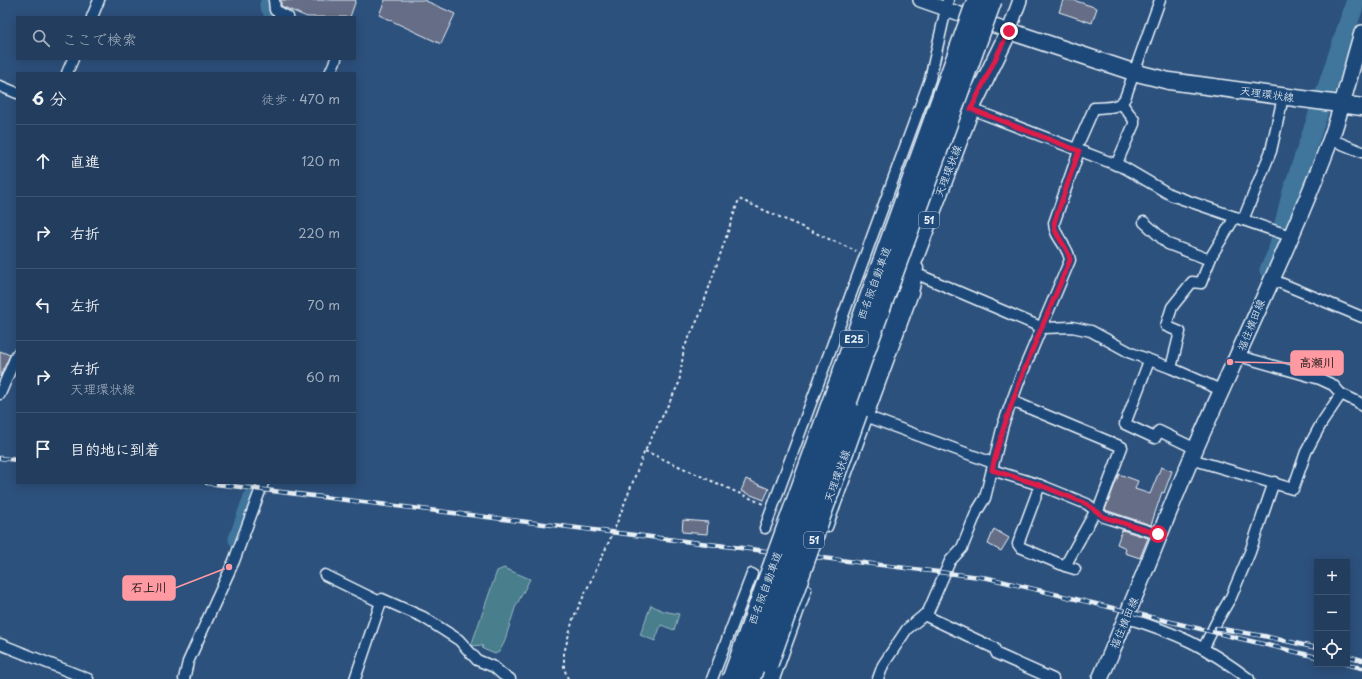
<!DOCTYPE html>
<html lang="ja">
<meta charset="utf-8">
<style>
body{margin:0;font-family:"Playpen Sans","Klee One",sans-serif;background:#2e4867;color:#f1f3f6}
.controls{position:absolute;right:12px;bottom:12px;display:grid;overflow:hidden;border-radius:0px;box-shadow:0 2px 10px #0003}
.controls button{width:36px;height:36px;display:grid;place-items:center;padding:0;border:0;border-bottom:1px solid #3f5673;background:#223d5e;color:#f1f3f6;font:20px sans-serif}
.stop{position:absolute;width:12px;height:12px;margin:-9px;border:3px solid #e11d48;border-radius:50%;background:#fff}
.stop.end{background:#e11d48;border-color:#fff;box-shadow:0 1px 4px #0008}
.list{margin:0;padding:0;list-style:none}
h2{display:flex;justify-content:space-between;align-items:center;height:52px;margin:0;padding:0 16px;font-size:17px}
h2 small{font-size:13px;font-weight:400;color:#a2aebc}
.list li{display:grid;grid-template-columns:26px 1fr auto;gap:12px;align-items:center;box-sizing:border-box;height:72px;padding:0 16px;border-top:1px solid #3f5673}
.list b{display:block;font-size:15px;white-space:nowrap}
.list p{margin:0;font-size:13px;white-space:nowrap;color:#a2aebc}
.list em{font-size:13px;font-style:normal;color:#a2aebc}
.icon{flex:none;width:22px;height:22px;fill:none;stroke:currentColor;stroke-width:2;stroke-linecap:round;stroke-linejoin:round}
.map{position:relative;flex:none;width:1362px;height:679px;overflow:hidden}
.search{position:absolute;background:#223d5e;box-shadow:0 2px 10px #0003;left:16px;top:16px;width:340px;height:44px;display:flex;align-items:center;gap:10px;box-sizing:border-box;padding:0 14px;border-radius:0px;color:#a2aebc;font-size:15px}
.panel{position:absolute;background:#223d5e;box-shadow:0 2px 10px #0003;left:16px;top:72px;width:340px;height:412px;border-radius:0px}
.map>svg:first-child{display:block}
.green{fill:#497e8c;stroke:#98b8c2}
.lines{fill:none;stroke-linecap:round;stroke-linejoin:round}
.river{stroke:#3f759c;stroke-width:19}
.building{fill:#666e87;stroke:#e8f1f8}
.minor-casing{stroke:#e8f1f8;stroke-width:13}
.tertiary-casing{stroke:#e8f1f8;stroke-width:16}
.secondary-casing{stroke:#e8f1f8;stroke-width:18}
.primary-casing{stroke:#e8f1f8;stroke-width:19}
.path{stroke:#e8f1f8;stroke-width:2;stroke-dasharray:3 3;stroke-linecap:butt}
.minor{stroke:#1f4a7a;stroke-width:10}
.tertiary{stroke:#1f4a7a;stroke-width:13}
.secondary{stroke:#1f4a7a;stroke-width:15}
.primary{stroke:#1f4a7a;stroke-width:16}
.rail-casing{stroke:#e8f1f8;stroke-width:4.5}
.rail{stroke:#1f4a7a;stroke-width:3;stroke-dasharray:9;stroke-linecap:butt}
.primary-bridge-casing{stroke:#e8f1f8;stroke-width:19;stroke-linecap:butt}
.motorway-bridge-casing{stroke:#e8f1f8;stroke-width:22;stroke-linecap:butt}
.primary-bridge{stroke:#1f4a7a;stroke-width:16}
.motorway-bridge{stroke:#1f4a7a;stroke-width:19}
.route{stroke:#e11d48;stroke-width:5}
.labels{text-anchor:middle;stroke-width:3.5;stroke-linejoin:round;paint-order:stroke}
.shield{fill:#1f4a7a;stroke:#acbfd2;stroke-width:1}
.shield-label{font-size:10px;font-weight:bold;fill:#e8f1f8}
.street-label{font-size:11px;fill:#e8f1f8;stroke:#1f4a7a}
.leader{fill:none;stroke:#ff9aa2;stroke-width:1.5}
.callout-dot{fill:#ff9aa2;stroke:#1f4a7a;stroke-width:1.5}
.callout{fill:#ff9aa2;stroke:#ff9aa2;stroke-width:1.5}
.callout-label{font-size:12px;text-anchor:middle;font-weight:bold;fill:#111}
</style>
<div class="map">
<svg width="1362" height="679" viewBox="0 0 1362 679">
<rect width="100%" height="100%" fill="#2d517d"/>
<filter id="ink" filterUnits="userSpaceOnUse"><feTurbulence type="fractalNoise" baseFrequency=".025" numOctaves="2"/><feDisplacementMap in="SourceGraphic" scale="8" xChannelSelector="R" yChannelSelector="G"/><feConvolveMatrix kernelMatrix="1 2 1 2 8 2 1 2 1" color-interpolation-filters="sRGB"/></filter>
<g filter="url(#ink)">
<g class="green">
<polygon points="504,568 530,579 515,608 504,643 499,652 495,654 483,649 482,645 471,646 497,571"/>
<polygon points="651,605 663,611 679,614 674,630 661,625 655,641 640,635"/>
</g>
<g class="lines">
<g class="river">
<polyline points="271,0 269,5 275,17"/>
<polyline points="1269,270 1277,253 1291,195 1356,0"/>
<polyline points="238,539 258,483"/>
</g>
</g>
<g class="building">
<polygon points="281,0 356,0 350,17 307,17 281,6"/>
<polygon points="385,0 424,0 455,14 441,44 379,15"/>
<polygon points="1063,0 1073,0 1097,8 1092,23 1059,12"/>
<polygon points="0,351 10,355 0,377"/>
<polygon points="1161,467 1172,471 1164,493 1162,492 1151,525 1105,510 1119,474 1138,481 1135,489 1150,494"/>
<polygon points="746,479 769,489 764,500 741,491"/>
<polygon points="683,520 708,522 707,534 682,532"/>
<polygon points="994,529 1009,538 1001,551 988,544"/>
<polygon points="1122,530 1148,538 1140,558 1125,553 1126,548 1117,544"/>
</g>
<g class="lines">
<g class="minor-casing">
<g id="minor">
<polyline points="274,0 275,10 288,17"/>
<polyline points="92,17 99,0"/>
<polyline points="67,73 73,59"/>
<polyline points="330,73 336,59"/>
<polyline points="0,86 17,93"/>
<polyline points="971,109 1125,168 1171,195 1290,236"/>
<polyline points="1330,139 1362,152"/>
<path d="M 1076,149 L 1094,108 C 1106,107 1119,109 1125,98 L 1160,0"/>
<polyline points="1116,165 1134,124 1134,120 1122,104"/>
<polyline points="1243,220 1271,151 1283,97"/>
<polyline points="1144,222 1168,244 1210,260"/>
<polyline points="910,271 1043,328 1072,327 1091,331 1131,353 1171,368 1223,391"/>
<polyline points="1271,279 1362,317"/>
<polyline points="1239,356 1320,379 1333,385 1341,394 1358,402 1362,406"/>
<polyline points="1149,361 1125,424 1155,438 1159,431 1196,449"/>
<polyline points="1171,368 1180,332 1166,326 1172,307 1192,282 1201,283 1212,255 1235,217"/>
<polyline points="0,394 17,354"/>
<polyline points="1012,401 1122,447 1098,511"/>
<polyline points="868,417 993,463"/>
<polyline points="1191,459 1293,489 1306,452 1321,424 1341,394"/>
<polyline points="992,470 1040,485 1087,504 1104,517 1161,535"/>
<polyline points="1040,485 1018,544 1020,547 1065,566"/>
<polyline points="827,527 913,293 918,268"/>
<polyline points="765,528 930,79 948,0"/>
<polyline points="1075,569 1065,566 1096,510"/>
<polyline points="325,575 380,602"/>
<polyline points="924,615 994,648 997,654 1053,679"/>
<path d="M 1127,618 C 1177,633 1207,647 1249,679"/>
<polyline points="0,644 88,679"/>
<polyline points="1204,647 1217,621 1231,597 1250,552 1274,482"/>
<polyline points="184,679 188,662 234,561 263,483"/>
<polyline points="355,679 382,599 423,617 459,640 477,660 494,667 503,675 510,679"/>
<polyline points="712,679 752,574"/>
<polyline points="774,679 806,590"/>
<path d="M 878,679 L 883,665 L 907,629 L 928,612 L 950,561 L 962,548 L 977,511 L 985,498 L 1003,425 L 1021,376 L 1070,260 C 1068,245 1054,237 1054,223 L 1079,151"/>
</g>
</g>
<g class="tertiary-casing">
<polyline id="tertiary" points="920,0 1009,31 1020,0"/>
</g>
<g class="secondary-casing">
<path id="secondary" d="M 1100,679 C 1132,606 1160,532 1191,459 C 1237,353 1289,249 1330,141 C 1343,106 1351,69 1362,33"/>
</g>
<g class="primary-casing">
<g id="primary">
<polyline points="859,413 910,271 971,109 1009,31 1133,72 1169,81 1362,107"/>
<polyline points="764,679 769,666"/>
</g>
</g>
<g class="path">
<polyline points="645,451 763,504"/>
<polyline points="568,679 564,668 564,653 573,619 613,533 644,453 679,383 684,348 699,317 739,199 856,251"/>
</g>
<use href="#minor" class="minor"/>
<use href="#tertiary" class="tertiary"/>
<use href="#secondary" class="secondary"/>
<use href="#primary" class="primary"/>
<g class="rail-casing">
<g id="rail">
<polyline points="0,458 17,460"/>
<polyline points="207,483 988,578 1317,657"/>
<polyline points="1216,628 1264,636 1317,648"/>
<polyline points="1347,656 1362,660"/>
<polyline points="1346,664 1362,668"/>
</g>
</g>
<use href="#rail" class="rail"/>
<g class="primary-bridge-casing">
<polyline id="primary-bridge" points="769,666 859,413"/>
</g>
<g class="motorway-bridge-casing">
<g id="motorway-bridge">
<polyline points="732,679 977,0"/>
<polyline points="750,679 863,357 992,0"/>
</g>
</g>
<use href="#primary-bridge" class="primary-bridge"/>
<use href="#motorway-bridge" class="motorway-bridge"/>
</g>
</g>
<g class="lines" filter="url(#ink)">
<path class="route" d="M 1009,31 L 971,109 L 1079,151 L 1054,223 C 1054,237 1068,245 1070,260 C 1042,329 1009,397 992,470 L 1040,485 L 1087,504 L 1104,517 L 1158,534"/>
</g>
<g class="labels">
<g class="shield">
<rect x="919" y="212" width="20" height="16" rx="3"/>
<rect x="840" y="331" width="28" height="16" rx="3"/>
<rect x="804" y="532" width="20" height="16" rx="3"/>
</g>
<g class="shield-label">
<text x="929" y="224">51</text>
<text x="854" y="343">E25</text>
<text x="814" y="544">51</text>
</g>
<g class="street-label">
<text transform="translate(1267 94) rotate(8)" y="4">天理環状線</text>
<text transform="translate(948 171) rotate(-69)" y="4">天理環状線</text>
<text transform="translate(874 283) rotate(-70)" y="4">西名阪自動車道</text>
<text transform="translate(1251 325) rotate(-68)" y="4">福住横田線</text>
<text transform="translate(837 476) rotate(-70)" y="4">天理環状線</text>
<text transform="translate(765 588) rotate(-70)" y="4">西名阪自動車道</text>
<text transform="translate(1124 623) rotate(-67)" y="4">福住横田線</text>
</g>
</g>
<path class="leader" d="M1230 362L1291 363M229 567L175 588"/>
<g class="callout-dot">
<circle cx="1230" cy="362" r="4"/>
<circle cx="229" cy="567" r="4"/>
</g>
<g class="callout">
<rect x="1291" y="351" width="52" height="24" rx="4"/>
<rect x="123" y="576" width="52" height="24" rx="4"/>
</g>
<g class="callout-label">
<text x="1317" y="367">高瀬川</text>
<text x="149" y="592">石上川</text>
</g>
</svg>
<div class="controls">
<button>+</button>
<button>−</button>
<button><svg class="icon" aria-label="locate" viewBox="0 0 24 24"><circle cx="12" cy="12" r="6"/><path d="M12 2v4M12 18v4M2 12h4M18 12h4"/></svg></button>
</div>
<div class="stop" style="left:1158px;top:534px"></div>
<div class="stop end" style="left:1009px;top:31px"></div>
<div class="search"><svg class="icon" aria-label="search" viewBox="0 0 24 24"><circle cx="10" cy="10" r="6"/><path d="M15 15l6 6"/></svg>ここで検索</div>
<section class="panel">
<h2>6 分<small>徒歩 · 470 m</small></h2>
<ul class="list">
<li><svg class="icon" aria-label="ahead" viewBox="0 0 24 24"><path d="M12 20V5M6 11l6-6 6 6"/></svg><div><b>直進</b></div><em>120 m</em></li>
<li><svg class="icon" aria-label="right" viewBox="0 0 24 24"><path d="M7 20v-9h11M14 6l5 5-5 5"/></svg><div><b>右折</b></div><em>220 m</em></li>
<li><svg class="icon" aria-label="left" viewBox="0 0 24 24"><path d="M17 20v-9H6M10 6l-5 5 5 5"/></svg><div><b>左折</b></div><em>70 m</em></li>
<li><svg class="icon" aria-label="right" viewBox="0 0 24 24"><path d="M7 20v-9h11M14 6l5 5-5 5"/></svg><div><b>右折</b><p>天理環状線</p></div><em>60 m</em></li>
<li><svg class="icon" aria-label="arrive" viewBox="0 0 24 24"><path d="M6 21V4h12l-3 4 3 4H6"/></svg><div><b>目的地に到着</b></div></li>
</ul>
</section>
</div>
